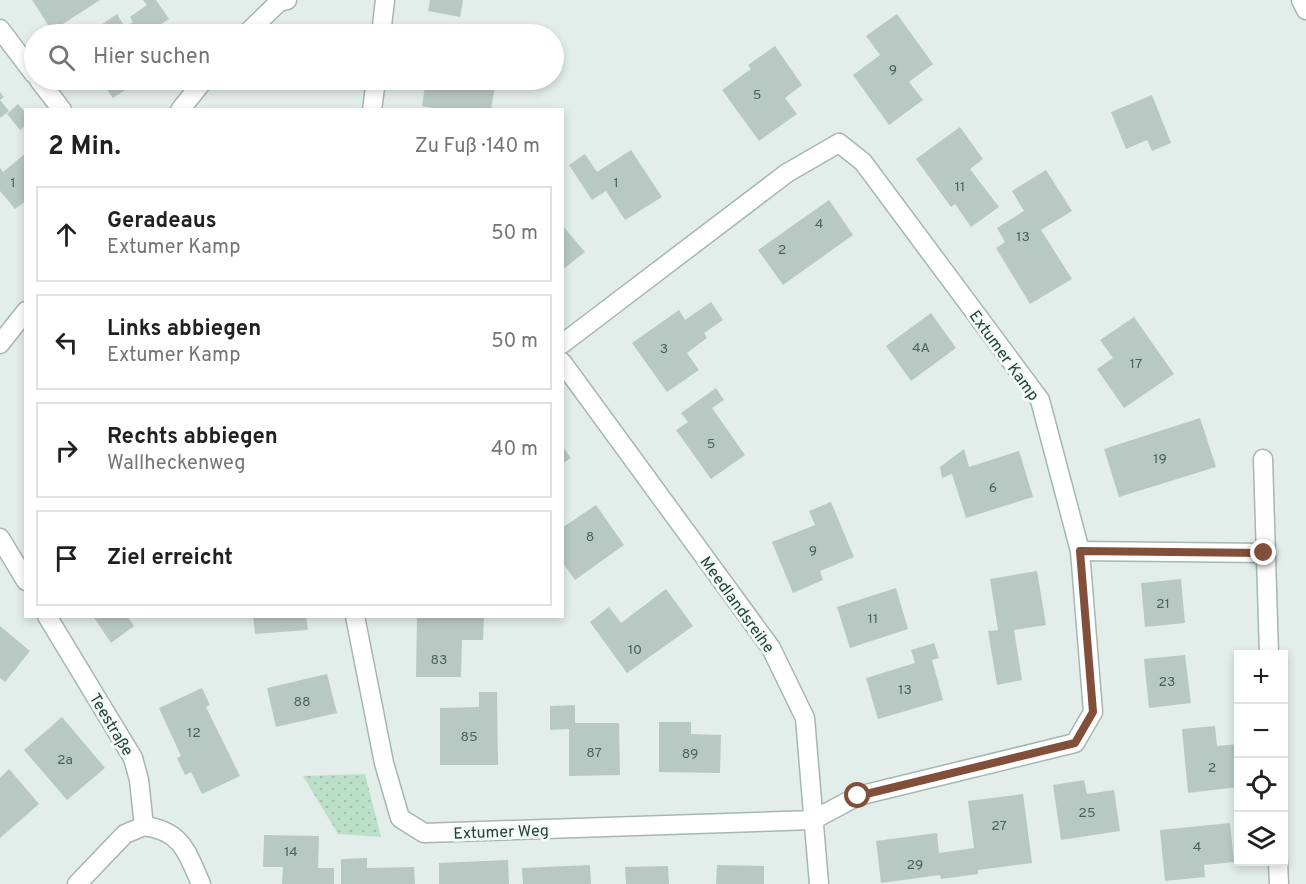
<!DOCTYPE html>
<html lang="de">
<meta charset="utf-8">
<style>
body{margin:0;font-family:Overpass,sans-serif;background:#f2f2f2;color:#202124}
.controls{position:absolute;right:18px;bottom:18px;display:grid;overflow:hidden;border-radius:0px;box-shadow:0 3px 9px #0003}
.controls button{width:54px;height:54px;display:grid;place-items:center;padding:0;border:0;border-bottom:2px solid #e0e0e0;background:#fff;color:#202124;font:30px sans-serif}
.stop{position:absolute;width:18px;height:18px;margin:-14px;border:4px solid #824f3a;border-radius:50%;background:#fff}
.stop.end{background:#824f3a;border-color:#fff;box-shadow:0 2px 6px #0008}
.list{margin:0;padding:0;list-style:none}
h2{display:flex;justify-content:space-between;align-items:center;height:78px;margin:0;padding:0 24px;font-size:26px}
h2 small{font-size:20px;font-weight:400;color:#757577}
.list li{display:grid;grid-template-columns:39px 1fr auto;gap:18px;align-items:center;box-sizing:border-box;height:96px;margin:0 12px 12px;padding:0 12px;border:2px solid #e0e0e0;border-radius:0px}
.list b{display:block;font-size:22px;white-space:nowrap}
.list p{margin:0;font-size:20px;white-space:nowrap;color:#757577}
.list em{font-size:20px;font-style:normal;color:#757577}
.icon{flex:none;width:33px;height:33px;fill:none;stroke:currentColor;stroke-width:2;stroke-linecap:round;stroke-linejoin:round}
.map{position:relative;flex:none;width:1306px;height:884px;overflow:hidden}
.search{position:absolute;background:#fff;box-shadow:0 3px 9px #0003;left:24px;top:24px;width:540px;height:66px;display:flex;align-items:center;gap:15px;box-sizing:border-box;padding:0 21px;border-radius:33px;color:#757577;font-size:22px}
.panel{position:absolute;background:#fff;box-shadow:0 3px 9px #0003;left:24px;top:108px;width:540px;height:510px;border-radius:0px}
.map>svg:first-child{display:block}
.park{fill:url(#park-dots)}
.building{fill:#b8c9c3}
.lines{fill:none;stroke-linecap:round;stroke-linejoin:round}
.minor-casing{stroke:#a5b7b2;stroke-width:21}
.minor{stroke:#fff;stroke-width:18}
.route{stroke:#824f3a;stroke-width:8}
.labels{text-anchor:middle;stroke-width:6;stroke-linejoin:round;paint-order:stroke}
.number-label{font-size:14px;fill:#48635c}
.street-label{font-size:16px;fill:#22413a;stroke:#f4faf7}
</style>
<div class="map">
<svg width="1306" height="884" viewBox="0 0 1306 884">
<defs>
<pattern id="park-dots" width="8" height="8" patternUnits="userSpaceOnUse" patternTransform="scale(1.5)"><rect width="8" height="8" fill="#bbe0c7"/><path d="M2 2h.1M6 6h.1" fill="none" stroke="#a0c1ac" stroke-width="1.8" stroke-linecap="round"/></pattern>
</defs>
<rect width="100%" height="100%" fill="#e3eeea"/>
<polygon class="park" points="365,774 381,837 338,834 303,776"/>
<g class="building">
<polygon points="32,0 100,0 52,31"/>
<polygon points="143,0 156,0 169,19 146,34 104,34 98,27 117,14 125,27 133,22 130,17 147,5"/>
<polygon points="430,0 463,0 460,17 428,11"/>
<polygon points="897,14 933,64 909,82 923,100 889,125 853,75 880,55 866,36"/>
<polygon points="775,46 802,85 785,98 797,114 759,141 722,90 751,69 748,65"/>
<polygon points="100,80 140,80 113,98"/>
<polygon points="426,80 496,80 491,110 443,110 422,106"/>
<polygon points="0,92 4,97 0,100 9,111 0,118"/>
<polygon points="1152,95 1171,143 1152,151 1147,140 1126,149 1111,112"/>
<polygon points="18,104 26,113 26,125 20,130 7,114"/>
<polygon points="960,127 983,159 970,169 999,207 971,227 955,204 951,207 916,159"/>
<polygon points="631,150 662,197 625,220 606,191 592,200 569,165 585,154 597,172"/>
<polygon points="26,153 26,201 15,209 0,191 0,168 3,172"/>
<polygon points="1046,170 1072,211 1041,230 1072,279 1030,304 996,248 1005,242 997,228 1024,211 1012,191"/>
<polygon points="829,200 853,235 783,285 758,250"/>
<polygon points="562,225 585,252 562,270"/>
<polygon points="711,302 723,320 704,333 707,338 687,353 699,370 667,392 632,343 679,310 685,320"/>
<polygon points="931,313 956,348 911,381 886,346"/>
<polygon points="1134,317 1174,374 1124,408 1097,369 1113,358 1100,340"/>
<polygon points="716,388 724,400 712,408 745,455 711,479 676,430 688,422 681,413"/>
<polygon points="1200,418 1216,467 1119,497 1104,449"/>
<polygon points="562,446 571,458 562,464"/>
<polygon points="964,449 969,467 1019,451 1033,497 966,518 952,474 942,478 940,467"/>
<polygon points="831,502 854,557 820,571 823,580 793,593 772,542 815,525 809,511"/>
<polygon points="596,505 624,545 575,580 562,562 562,528"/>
<polygon points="1037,571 1046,625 1014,630 1022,680 997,685 988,631 998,630 990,579"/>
<polygon points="1181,579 1185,623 1145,627 1141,583"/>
<polygon points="896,588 908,629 850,648 837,607"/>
<polygon points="666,589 693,626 627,673 590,622 609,607 621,623"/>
<polygon points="93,616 127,616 134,626 111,643"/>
<polygon points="253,616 306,616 308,630 255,634"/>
<polygon points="417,616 484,616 483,640 462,640 461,677 416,677"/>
<polygon points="0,626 30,651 5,682 0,678"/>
<polygon points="934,643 939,658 932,660 943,700 878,719 866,678 915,663 911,650"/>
<polygon points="1185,655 1191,703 1149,708 1144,659"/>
<polygon points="327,674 337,713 276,727 267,688"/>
<polygon points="202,688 210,705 206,707 240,776 202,794 191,772 185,775 177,758 181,756 159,708"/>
<polygon points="479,692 497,692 498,765 440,765 440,708 479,707"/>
<polygon points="575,705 575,723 619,723 620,775 569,776 569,729 550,730 550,706"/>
<polygon points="62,717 105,768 67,800 24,750"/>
<polygon points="659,722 691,722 691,734 721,735 720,773 659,772"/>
<polygon points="1215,726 1217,746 1238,744 1238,787 1188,793 1182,729"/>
<polygon points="9,769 39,804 0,838 0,778"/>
<polygon points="1084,780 1087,794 1114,790 1120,831 1061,840 1053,785"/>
<polygon points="1023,794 1032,863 978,870 978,874 941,879 940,875 881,883 876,841 937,833 939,853 974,848 968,801"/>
<polygon points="1230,823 1234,862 1204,865 1205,877 1165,881 1160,830"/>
<polygon points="264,835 319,836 318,868 334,868 334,884 282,884 283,867 263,867"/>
<polygon points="367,858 367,868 414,867 415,884 341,884 341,859"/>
<polygon points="508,860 509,884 439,884 439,863"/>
<polygon points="590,865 591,884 523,884 522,868"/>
<polygon points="717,865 764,866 764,884 716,884"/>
<polygon points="668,866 669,884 626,884 625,867"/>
</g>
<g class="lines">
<g class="minor-casing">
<g id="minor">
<polyline points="1301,0 1306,10"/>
<polyline points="0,29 34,74"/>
<polyline points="246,34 279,2 287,0"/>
<polyline points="381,34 385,0"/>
<polyline points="39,80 62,110"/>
<polyline points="180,110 204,80"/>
<polyline points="372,110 376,80"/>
<polyline points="0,344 26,311"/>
<polyline points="562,362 771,648 805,718 819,884"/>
<polyline points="1263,459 1269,654"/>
<polyline points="0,538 26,581"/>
<polyline points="1080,551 1264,553"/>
<path d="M 47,616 L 133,758 L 139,780 L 144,826 C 182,831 187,852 201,884"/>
<polyline points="355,616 384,763 400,818 424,833 813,820 858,796 1075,743 1093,712 1080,551 1040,400 863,162 839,143 787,173 562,344"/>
<polyline points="1278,862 1279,884"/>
<polyline points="77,884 125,834 144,826"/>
</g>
</g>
<use href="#minor" class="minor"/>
</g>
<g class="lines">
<polyline class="route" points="858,796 1075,743 1093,712 1080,551 1264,553"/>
</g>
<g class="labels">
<g class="number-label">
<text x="893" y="74">9</text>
<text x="757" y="99">5</text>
<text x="13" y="187">1</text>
<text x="616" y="187">1</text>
<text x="960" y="191">11</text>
<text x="819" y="228">4</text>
<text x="1023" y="241">13</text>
<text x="782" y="254">2</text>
<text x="921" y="352">4A</text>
<text x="664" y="353">3</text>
<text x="1136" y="368">17</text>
<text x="711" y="448">5</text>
<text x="1160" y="463">19</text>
<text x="993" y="492">6</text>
<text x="590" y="541">8</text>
<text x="813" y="555">9</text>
<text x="1163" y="608">21</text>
<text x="873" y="623">11</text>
<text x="635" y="654">10</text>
<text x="439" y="664">83</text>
<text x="1167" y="686">23</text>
<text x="905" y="694">13</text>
<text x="302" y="706">88</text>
<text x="194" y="737">12</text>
<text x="469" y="741">85</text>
<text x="594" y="757">87</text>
<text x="690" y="758">89</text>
<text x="65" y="764">2a</text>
<text x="1212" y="772">2</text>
<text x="1087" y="817">25</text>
<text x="999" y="830">27</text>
<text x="1197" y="851">4</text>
<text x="291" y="856">14</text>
<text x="915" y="869">29</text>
</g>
<g class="street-label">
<text transform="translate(1005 355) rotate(54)" y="6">Extumer Kamp</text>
<text transform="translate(738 604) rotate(54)" y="6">Meedlandsreihe</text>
<text transform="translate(112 724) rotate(59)" y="6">Teestraße</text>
<text transform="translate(501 831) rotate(-2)" y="6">Extumer Weg</text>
</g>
</g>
</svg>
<div class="controls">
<button>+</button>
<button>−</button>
<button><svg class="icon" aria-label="locate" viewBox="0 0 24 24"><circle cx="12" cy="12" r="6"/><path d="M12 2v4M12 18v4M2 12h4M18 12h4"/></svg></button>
<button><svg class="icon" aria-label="layers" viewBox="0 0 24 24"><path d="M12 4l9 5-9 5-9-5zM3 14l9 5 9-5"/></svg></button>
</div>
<div class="stop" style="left:858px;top:796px"></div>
<div class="stop end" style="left:1264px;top:553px"></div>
<div class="search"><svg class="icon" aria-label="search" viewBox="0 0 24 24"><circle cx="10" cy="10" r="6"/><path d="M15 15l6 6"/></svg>Hier suchen</div>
<section class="panel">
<h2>2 Min.<small>Zu Fuß · 140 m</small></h2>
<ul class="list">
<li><svg class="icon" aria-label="ahead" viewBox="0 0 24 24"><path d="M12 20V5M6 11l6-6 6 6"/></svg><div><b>Geradeaus</b><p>Extumer Kamp</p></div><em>50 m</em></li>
<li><svg class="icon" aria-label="left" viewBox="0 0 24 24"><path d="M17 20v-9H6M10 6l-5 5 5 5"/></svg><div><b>Links abbiegen</b><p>Extumer Kamp</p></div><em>50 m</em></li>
<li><svg class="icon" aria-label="right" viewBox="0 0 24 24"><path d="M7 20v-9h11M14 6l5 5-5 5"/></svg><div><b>Rechts abbiegen</b><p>Wallheckenweg</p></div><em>40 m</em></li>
<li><svg class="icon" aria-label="arrive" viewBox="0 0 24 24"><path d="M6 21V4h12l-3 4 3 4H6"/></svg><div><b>Ziel erreicht</b></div></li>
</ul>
</section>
</div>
